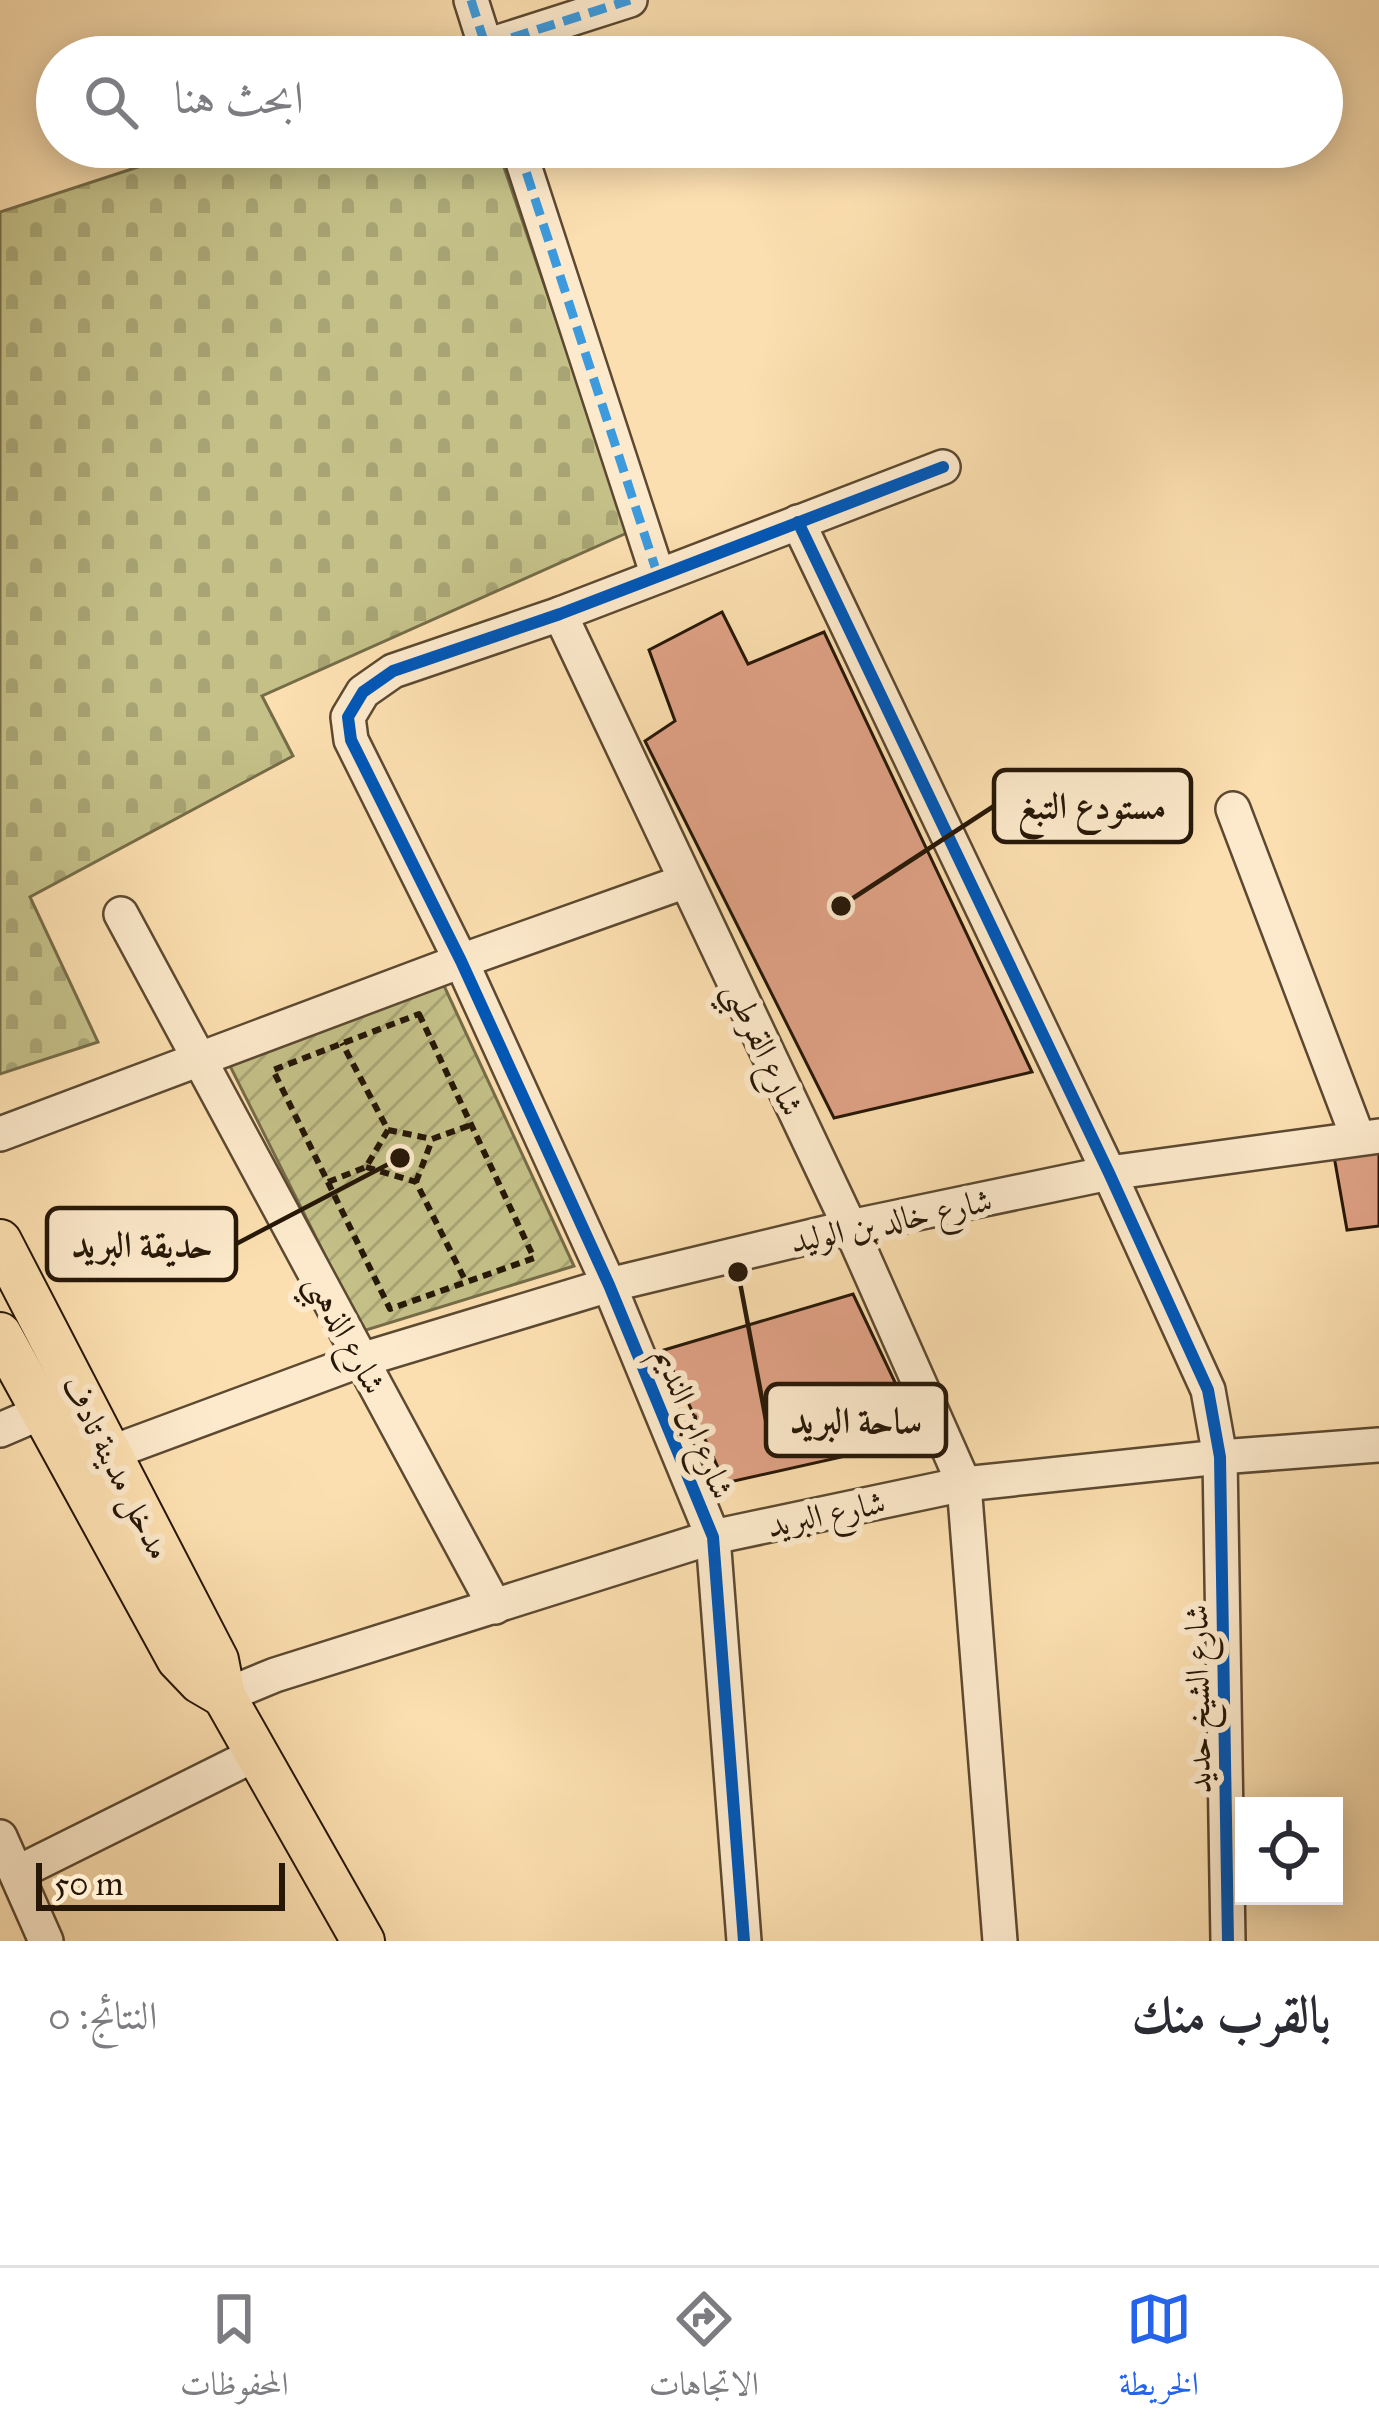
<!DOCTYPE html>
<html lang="ar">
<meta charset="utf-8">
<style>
body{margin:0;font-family:"IM FELL Great Primer",Amiri,serif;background:#f2f2f3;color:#2b2b33;direction:rtl}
.controls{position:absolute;right:36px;bottom:36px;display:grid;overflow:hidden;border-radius:0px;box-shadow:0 6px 30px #0003}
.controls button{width:108px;height:108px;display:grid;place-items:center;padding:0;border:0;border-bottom:3px solid #e1e1e2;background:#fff;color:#2b2b33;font:60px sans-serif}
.scale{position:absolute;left:36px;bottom:30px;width:249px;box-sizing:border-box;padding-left:12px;border:6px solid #261707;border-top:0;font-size:33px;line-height:42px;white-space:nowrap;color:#261707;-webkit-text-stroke:9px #fdeacc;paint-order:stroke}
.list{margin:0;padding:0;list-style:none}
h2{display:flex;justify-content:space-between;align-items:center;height:156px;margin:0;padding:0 48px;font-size:51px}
h2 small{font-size:39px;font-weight:400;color:#7c7c81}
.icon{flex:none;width:66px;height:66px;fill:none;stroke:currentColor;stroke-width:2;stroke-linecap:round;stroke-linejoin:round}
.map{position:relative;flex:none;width:1379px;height:1941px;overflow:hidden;direction:ltr}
.search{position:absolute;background:#fff;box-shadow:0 6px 30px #0003;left:36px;right:36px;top:36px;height:132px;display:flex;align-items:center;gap:30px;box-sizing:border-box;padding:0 42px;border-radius:66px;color:#7c7c81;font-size:45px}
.sheet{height:324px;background:#fff}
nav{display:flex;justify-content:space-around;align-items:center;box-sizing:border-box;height:168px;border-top:3px solid #e1e1e2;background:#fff;font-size:33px;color:#7c7c81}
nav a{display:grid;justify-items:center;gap:6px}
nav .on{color:#2563eb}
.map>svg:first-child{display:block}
.cemetery{fill:url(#cemetery-stones);stroke:#756c48;stroke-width:3}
.garden{fill:url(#garden-furrows);stroke:#756c48;stroke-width:3}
.building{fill:#e0a286;stroke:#261707;stroke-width:3}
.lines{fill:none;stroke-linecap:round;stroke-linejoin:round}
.minor-casing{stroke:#5c4931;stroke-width:38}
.major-casing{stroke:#261707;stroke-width:46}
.path{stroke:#261707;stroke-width:6;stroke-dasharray:9 6;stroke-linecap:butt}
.minor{stroke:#fdeacc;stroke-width:33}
.major{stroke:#fcdfb0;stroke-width:42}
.quiet{stroke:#3c9add;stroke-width:9;stroke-dasharray:18 9;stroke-linecap:butt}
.cycleway-casing{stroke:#fdeacc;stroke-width:20}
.cycleway{stroke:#0057b8;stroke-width:12}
.labels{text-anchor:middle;stroke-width:12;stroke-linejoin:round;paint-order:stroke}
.street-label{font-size:33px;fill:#261707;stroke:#fdeacc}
.leader{fill:none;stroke:#261707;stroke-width:4.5}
.callout-dot{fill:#261707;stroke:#fdeacc;stroke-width:4.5}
.callout{fill:#fdeacc;stroke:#261707;stroke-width:4.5}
.callout-label{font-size:36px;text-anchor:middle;font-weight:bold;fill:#261707}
</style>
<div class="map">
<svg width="1379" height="1941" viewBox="0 0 1379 1941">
<defs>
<pattern id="cemetery-stones" width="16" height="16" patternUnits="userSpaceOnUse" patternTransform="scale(3)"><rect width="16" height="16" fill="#c4c088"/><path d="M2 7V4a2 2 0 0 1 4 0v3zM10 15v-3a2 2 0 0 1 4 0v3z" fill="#a8a474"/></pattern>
<pattern id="garden-furrows" width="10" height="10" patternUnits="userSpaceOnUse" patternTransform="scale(3)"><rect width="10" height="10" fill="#c4c088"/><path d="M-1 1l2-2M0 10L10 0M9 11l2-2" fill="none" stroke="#a8a474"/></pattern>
</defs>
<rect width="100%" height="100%" fill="#fcdfb0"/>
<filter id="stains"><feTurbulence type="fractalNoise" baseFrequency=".00167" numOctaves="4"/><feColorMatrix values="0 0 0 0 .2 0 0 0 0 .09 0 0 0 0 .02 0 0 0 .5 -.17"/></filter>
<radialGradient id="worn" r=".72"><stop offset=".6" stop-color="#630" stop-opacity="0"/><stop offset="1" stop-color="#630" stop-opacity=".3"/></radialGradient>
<polygon class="cemetery" points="199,147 497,147 629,532 262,696 293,756 30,897 98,1042 0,1074 0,212"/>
<polygon class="garden" points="433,962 574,1266 363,1331 222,1050"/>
<g class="building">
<polygon points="722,612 748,664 824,632 1032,1072 834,1118 645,741 675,721 649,650"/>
<polygon points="1379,1151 1379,1226 1347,1230 1334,1156"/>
<polygon points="853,1294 922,1439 725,1483 664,1350"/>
</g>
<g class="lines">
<g class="minor-casing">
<g id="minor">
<polyline points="471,0 489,57"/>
<polyline points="486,46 630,0"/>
<polyline points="518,147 658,576"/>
<polyline points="798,522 1109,1173 1208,1390 1220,1457 1228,1941"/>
<polyline points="560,614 850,1227 964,1484 1000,1941"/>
<polyline points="1233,809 1358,1138"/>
<polyline points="121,914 495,1607"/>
<polyline points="0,1134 461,961 686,881"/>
<polyline points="0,1430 42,1412"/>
<polyline points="93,1463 110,1453 361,1360 609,1285 850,1227 1109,1173 1379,1136"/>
<polyline points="224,1696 275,1675 713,1537 964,1484 1220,1457 1379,1445"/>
<polyline points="0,1837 46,1941"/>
<polyline points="17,1873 258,1753"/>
<polyline points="744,1941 713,1537 609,1285 461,961 351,740 348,717 363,692 393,671 560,614 943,467"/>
</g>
</g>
<g class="major-casing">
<g id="major">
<polyline points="0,1241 217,1660 224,1696 363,1941"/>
<polyline points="0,1334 178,1659 200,1682 224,1696"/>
</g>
</g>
<g class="path">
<polygon points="419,1014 534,1258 390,1309 273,1070"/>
<polyline points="388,1130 432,1139 471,1125"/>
<polyline points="366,1167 416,1182 466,1282"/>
<polyline points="328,1182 366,1167 388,1130 342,1043"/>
<polyline points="416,1182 432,1140"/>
</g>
<use href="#minor" class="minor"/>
<use href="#major" class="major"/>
<g class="quiet">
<polyline points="471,0 489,57"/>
<polyline points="486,46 630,0"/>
<polyline points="518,147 658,576"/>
</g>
<g class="cycleway-casing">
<g id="cycleway">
<polyline points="798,522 1109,1173 1208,1390 1220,1457 1228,1941"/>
<polyline points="744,1941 713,1537 609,1285 461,961 351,740 348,717 363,692 393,671 560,614 943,467"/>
</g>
</g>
<use href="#cycleway" class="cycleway"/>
</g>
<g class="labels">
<g class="street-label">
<text transform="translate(765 1048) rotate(65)" y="12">شارع القرطبي</text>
<text transform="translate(891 1220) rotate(-12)" y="12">شارع خالد بن الوليد</text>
<text transform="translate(347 1333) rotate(62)" y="12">شارع الذهبي</text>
<text transform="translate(695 1423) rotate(68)" y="12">شارع ابن النديم</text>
<text transform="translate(117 1467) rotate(63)" y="12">مدخل مدينة تادف</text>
<text transform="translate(826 1513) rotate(-12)" y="12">شارع البريد</text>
<text transform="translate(1197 1699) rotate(-91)" y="12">شارع الشيخ حديد</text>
</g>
</g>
<path class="leader" d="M841 906L994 806M400 1158L236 1244M738 1272L766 1420"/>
<g class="callout-dot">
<circle cx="841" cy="906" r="12"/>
<circle cx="400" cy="1158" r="12"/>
<circle cx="738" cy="1272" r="12"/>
</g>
<g class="callout">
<rect x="994" y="770" width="197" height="72" rx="12"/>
<rect x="47" y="1208" width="189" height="72" rx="12"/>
<rect x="766" y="1384" width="180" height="72" rx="12"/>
</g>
<g class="callout-label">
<text x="1092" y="818">مستودع التبغ</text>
<text x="142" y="1257">حديقة البريد</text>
<text x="856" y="1433">ساحة البريد</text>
</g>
<rect width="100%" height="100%" filter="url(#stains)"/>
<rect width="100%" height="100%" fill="url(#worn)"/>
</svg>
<div class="controls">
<button><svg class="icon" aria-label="locate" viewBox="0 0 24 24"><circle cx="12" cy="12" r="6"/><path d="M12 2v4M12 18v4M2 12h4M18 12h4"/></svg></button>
</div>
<div class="scale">50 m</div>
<div class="search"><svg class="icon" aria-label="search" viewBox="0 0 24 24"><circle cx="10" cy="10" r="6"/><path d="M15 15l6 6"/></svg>ابحث هنا</div>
</div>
<section class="sheet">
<h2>بالقرب منك<small>النتائج: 0</small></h2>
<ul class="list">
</ul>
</section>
<nav>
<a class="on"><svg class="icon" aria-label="map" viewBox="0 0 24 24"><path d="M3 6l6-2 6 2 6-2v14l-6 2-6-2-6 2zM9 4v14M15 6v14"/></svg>الخريطة</a>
<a><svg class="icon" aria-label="directions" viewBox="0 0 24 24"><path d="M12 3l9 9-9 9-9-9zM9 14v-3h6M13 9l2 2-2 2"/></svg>الاتجاهات</a>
<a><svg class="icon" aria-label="saved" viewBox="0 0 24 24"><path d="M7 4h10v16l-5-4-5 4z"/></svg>المحفوظات</a>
</nav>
